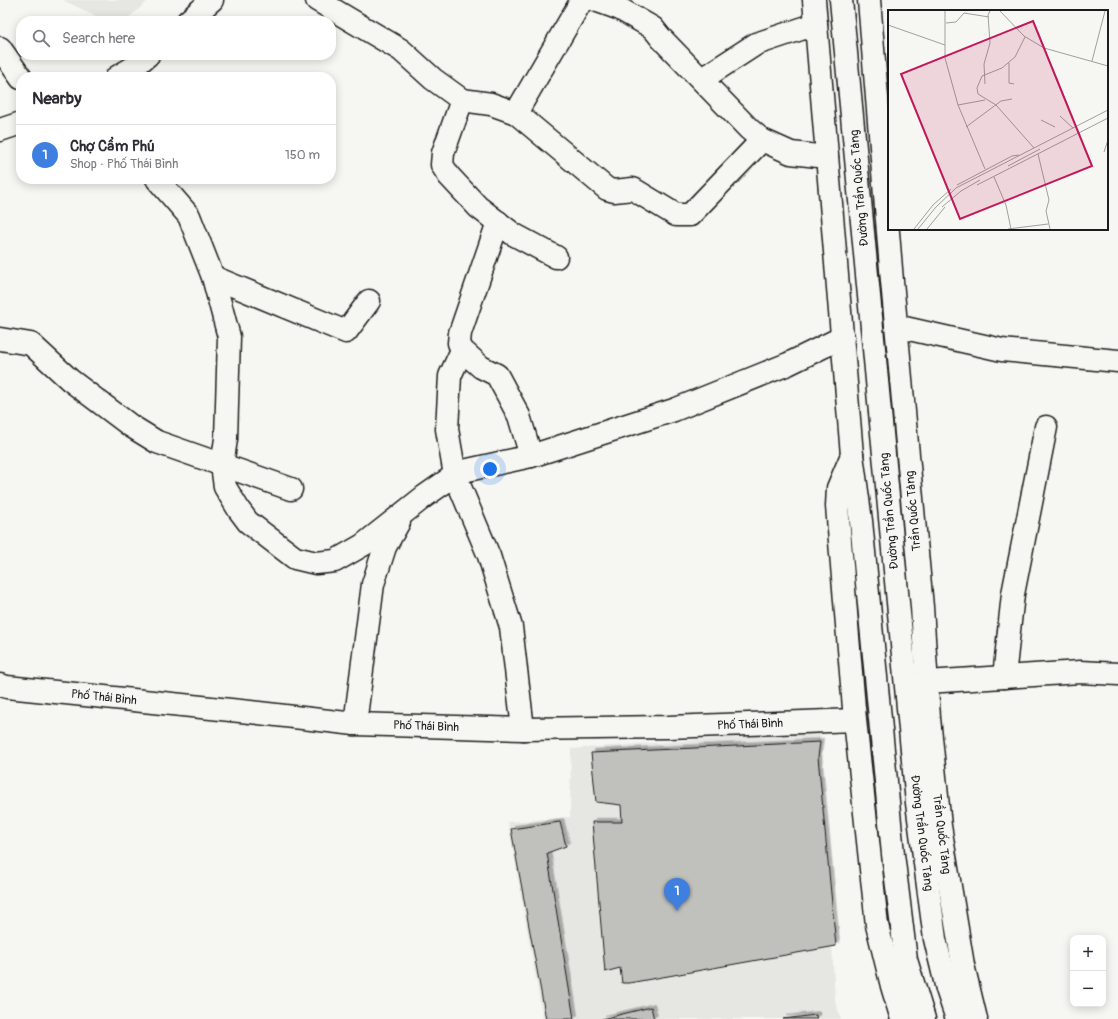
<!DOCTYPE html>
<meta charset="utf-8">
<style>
body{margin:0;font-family:Pangolin,sans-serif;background:#f2f2f3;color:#2b2b33}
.controls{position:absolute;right:12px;bottom:12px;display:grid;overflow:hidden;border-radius:8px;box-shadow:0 2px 10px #0003}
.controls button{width:36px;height:36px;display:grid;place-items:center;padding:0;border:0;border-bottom:1px solid #e1e1e2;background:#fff;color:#2b2b33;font:20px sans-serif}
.you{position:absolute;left:490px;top:469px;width:14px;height:14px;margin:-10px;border:3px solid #fff;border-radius:50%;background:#1a73e8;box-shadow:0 0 0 6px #1a73e833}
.badge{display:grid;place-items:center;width:26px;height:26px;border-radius:50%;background:#b45309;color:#fff;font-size:13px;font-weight:700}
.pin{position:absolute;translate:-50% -33px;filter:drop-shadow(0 1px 2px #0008)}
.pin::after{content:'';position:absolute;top:21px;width:14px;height:12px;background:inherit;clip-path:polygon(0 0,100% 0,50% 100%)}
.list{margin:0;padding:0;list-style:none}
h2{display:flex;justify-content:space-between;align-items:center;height:52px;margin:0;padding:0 16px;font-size:17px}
h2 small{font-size:13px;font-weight:400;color:#7c7c81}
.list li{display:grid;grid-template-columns:26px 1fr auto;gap:12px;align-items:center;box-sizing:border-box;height:60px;padding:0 16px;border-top:1px solid #e1e1e2}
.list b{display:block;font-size:15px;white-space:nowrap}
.list p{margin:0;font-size:13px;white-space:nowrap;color:#7c7c81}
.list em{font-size:13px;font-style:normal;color:#7c7c81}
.icon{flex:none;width:22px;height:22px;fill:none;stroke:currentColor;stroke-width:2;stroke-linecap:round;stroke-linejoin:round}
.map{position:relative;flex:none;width:1118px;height:1019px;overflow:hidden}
.search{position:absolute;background:#fff;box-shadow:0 2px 10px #0003;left:16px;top:16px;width:320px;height:44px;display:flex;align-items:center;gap:10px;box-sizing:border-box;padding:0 14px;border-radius:16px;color:#7c7c81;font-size:15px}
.panel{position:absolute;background:#fff;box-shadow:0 2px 10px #0003;left:16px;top:72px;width:320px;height:112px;border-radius:16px}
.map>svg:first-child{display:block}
.built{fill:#e6e6e2}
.building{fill:#c0c0bd;stroke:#1c1c1c;filter:url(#shadow)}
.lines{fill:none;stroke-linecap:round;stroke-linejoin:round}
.minor-casing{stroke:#1c1c1c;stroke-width:25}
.highway-casing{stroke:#1c1c1c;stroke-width:25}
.minor{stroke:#f6f6f2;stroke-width:22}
.highway{stroke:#f6f6f2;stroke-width:22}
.labels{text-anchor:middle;stroke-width:4;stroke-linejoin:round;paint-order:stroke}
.street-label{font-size:12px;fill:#1c1c1c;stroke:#f6f6f2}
.inset-road{fill:none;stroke:#9f9f9c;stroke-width:1}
.view{fill:#c2185b;fill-opacity:0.15;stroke:#c2185b;stroke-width:2}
.inset-edge{fill:none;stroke:#1c1c1c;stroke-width:2}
</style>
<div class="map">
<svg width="1118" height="1019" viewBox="0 0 1118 1019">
<defs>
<filter id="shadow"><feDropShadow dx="3.5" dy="-3.5" stdDeviation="0" flood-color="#0004"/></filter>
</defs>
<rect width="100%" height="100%" fill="#f6f6f2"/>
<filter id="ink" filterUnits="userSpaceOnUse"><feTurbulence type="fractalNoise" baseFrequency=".025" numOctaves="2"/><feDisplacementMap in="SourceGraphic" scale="8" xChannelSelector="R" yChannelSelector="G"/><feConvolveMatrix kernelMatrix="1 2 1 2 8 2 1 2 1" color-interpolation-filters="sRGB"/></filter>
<g filter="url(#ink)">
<g class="built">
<polygon points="63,0 149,0 125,21 106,21"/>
<polygon points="820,731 835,1000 841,1019 543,1019 508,822 570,817 571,749"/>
</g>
<g class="building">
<polygon points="820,742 818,757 836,946 629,983 622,983 620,968 605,972 592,822 622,822 621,805 596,802 591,753"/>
<polygon points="560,822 566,846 547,853 574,1019 546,1019 511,829"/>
<polygon points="651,1007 654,1019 602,1019"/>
<polygon points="816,1015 817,1019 783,1019"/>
</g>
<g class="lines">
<g class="minor-casing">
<g id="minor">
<polyline points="317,0 401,50 433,79 462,100 491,104 516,113 607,189 614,191 633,189 676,215 690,215 762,140"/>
<polyline points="595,0 620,9 653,28 661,38 749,129 762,140 791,153 827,157"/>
<polyline points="869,0 892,281 922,607 929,718 940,826 963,965 976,1019"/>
<polyline points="188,21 212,0"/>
<polyline points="0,48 21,78"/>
<polyline points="117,77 134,67 148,55"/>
<polyline points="702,79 756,44 816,24"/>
<polyline points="462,100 443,153 442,165 449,176 478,207 513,234 556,257"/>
<polyline points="516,113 582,0"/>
<polyline points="0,130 21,123"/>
<polyline points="157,179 189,216 213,277 229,337 226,439 222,465 225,487 239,510 248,522 295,558 316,563 335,561 363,545 425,496 455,475 468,470 531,456 674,410 788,364 843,337"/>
<polyline points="498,222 460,333 459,343 462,350 481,367 497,375 519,416 531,456"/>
<polyline points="213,277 346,332 369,301"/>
<polyline points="896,326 1002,350 1118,361"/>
<polyline points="0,339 31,344 70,380 131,426 157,442 291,489"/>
<polyline points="462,350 450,376 447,429 455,475 489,556 511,627 523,729"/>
<polyline points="852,455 838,488 837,506 855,720 877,925 892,986 902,1019"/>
<polyline points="1004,677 1013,594 1046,427"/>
<polyline points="927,682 1080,672 1118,674"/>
<polyline points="0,685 7,687 250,712 355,724 523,729 668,727 855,720"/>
<polyline points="355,724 373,584 385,547 399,522"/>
</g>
</g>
<g class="highway-casing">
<g id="highway">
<polyline points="814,0 852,455 861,521 893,854 906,960 924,1019"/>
<polyline points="841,0 917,803 935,939 947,989 957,1019"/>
</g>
</g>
<use href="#minor" class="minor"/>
<use href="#highway" class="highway"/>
</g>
</g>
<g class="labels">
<g class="street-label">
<text transform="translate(859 188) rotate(-95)" y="4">Đường Trần Quốc Tảng</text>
<text transform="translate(889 511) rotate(-95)" y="4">Đường Trần Quốc Tảng</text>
<text transform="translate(913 511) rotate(-95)" y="4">Trần Quốc Tảng</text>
<text transform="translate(104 697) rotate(6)" y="4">Phố Thái Bình</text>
<text transform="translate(750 724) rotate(-2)" y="4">Phố Thái Bình</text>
<text transform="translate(426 726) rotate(2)" y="4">Phố Thái Bình</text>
<text transform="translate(922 833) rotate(83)" y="4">Đường Trần Quốc Tảng</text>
<text transform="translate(942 834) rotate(83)" y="4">Trần Quốc Tảng</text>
</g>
</g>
<g transform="translate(888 10)">
<rect width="220" height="220" fill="#f6f6f2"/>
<path class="inset-road" d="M 57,1 L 57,48 L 70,95 L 97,159M 112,1 L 136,26 L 156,38 L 220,56M 58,13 L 68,12 L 76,3 L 101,7M 0,15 L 57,35M 137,27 L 127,47 L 114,58 L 94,66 L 89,78 L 90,84 L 108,95 L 146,138M 204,51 L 217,1M 121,53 L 121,73 L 126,74M 97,74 L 96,54 L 102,33 L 100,5 L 102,1M 70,95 L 97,90M 172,106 L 185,118M 153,110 L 167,117M 78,117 L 113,91 L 124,89M 216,142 L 220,130M 150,144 L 161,190 L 158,201 L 162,219M 120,156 L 152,139M 106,167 L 118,195 L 123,219M 69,175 L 124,146 L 131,145M 89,175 L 220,108M 54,197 L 73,181 L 92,170M 26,219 L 45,195 L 63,179M 30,219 L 48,197 L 68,178 L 220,100M 39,219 L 57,197M 120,219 L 160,214"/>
<path class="view" d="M 145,11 L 204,156 L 72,209 L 13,64 Z"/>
<rect width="220" height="220" class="inset-edge"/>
</g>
</svg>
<div class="controls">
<button>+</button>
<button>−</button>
</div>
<div class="you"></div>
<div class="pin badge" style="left:677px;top:911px;background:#3f7fe0">1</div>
<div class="search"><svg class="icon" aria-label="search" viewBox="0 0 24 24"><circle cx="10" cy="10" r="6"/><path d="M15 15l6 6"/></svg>Search here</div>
<section class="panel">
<h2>Nearby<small></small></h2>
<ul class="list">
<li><span class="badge" style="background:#3f7fe0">1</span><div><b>Chợ Cẩm Phú</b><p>Shop · Phố Thái Bình</p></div><em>150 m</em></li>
</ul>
</section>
</div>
